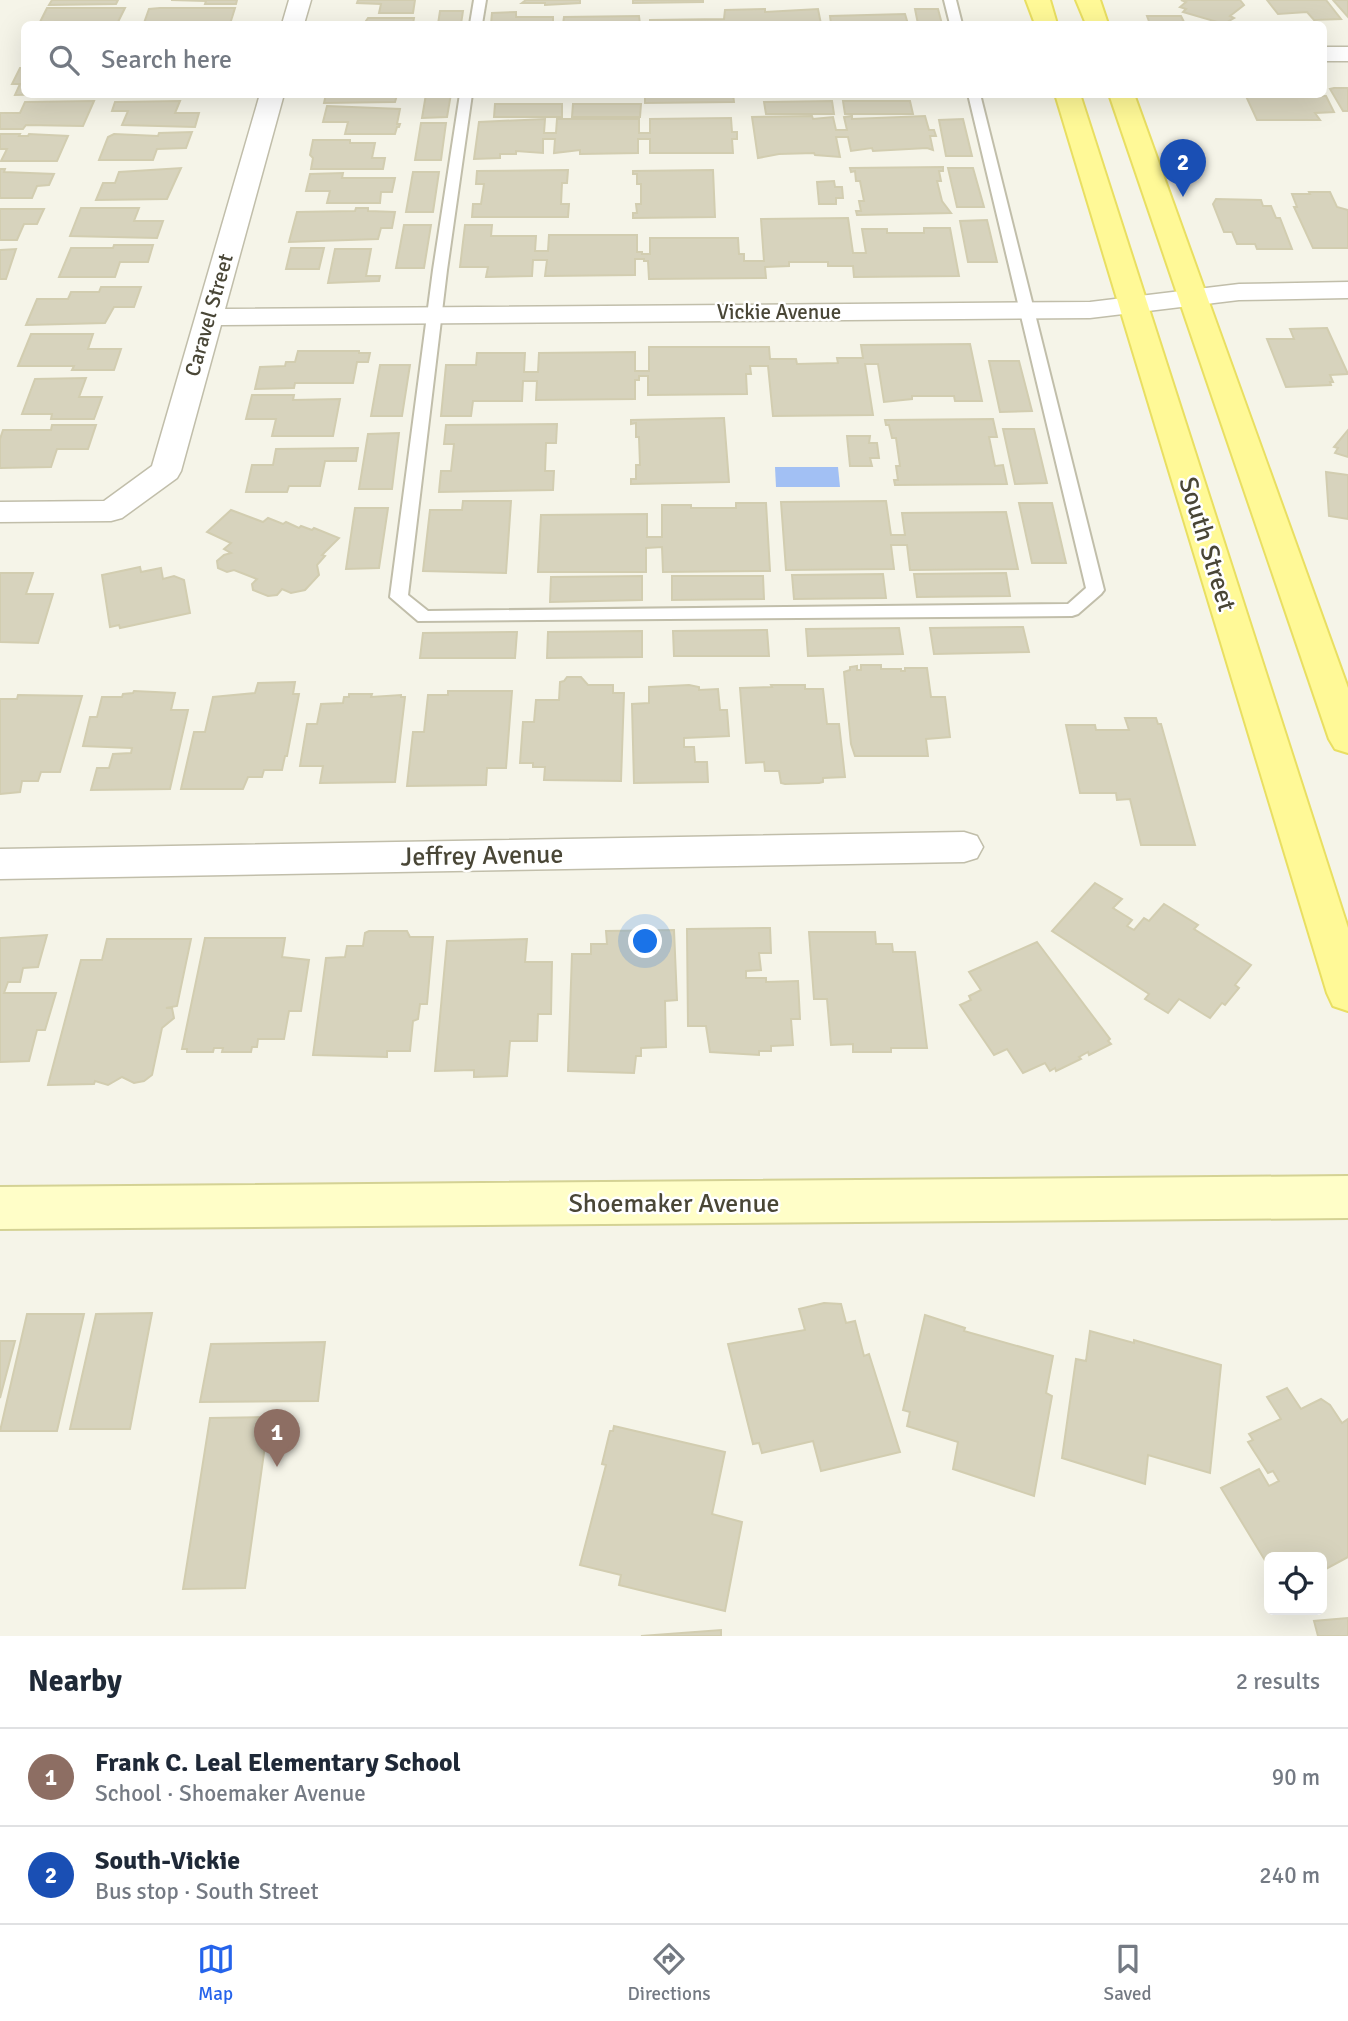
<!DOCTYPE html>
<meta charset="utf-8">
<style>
body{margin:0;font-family:Signika,sans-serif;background:#f2f2f3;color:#1f2937}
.controls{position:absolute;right:21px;bottom:21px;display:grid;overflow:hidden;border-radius:10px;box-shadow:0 7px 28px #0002}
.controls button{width:63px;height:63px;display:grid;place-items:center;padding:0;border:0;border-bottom:2px solid #e0e1e3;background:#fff;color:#1f2937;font:35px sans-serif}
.you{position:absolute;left:646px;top:942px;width:24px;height:24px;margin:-18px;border:5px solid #fff;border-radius:50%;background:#1a73e8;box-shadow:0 0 0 10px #1a73e833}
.badge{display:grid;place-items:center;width:46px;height:46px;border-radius:50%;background:#2563eb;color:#fff;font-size:23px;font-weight:700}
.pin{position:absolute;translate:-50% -58px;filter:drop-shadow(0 2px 4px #0008)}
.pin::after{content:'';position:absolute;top:37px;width:24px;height:21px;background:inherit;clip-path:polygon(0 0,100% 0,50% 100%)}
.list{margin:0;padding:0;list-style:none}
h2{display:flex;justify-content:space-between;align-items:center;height:91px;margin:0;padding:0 28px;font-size:30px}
h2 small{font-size:23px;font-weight:400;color:#747a83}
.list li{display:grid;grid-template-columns:46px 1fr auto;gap:21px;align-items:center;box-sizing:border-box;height:98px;padding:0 28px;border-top:2px solid #e0e1e3}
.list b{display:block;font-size:26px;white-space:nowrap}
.list p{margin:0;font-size:23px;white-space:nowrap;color:#747a83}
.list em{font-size:23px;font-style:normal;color:#747a83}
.icon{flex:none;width:38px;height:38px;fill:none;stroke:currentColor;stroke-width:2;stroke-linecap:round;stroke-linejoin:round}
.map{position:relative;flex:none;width:1348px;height:1636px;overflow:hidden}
.search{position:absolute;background:#fff;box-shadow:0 7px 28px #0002;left:21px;right:21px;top:21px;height:77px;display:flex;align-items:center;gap:18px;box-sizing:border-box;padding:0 24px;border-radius:10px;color:#747a83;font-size:26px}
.sheet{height:287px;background:#fff}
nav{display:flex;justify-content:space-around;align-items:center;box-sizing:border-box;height:98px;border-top:2px solid #e0e1e3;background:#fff;font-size:19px;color:#747a83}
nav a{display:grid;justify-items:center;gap:4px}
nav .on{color:#2563eb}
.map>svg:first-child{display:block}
.water{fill:#a2c0f4}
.building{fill:#d7d3bd;stroke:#d2cdb0;stroke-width:2}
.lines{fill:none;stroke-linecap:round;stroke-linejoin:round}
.lane-casing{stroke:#c1beaa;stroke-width:4}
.street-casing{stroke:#c1beaa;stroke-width:3}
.secondary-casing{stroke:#d4d294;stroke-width:4}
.primary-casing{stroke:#e9df62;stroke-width:4}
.lane{fill:#fff;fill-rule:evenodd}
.street{fill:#fff;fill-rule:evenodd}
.secondary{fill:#fffec8;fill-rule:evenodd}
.primary{fill:#fff997;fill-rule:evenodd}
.labels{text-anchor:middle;stroke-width:5;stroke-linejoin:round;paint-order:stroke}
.far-street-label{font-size:21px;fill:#494636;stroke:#fff}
.street-label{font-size:26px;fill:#494636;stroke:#fff}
</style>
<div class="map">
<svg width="1348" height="1636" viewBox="0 0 1348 1636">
<rect width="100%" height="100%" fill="#f5f4e8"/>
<polygon class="water" points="775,467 838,467 840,487 776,487"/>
<g class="building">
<polygon points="52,0 118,0 116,4 49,5"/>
<polygon points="171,0 237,0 236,4 205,4 206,1"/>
<polygon points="358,0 415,0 413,13 379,13 381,4 357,3"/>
<polygon points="526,0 580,0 580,3 545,5 545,3 522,3"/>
<polygon points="633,0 703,0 703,2 633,3"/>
<polygon points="1181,0 1240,0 1244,5 1230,16 1234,18 1224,24 1183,12 1186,9 1180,7 1186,2"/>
<polygon points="1267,0 1326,0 1341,19 1314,20 1307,12 1278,14"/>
<polygon points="1333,0 1348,0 1348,17"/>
<polygon points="47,8 125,8 117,24 47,24 48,22 40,22"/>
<polygon points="160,8 235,8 230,24 144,23 149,9"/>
<polygon points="765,9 765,12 818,9 821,24 650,24 650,20 724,19 725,10"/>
<polygon points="915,9 938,9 942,24 918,24"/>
<polygon points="440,11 463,11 461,24 438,24"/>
<polygon points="516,12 516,17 553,17 553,24 491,24 492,13"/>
<polygon points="905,14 908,24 831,24 830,16"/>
<polygon points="639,16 640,24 563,24 564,17"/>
<polygon points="1147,16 1181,16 1185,24 1196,24 1150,24"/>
<polygon points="368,18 414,18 413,24 364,24"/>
<polygon points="20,68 24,68 24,94 58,94 15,95 20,84 12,84"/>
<polygon points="1334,88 1348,88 1348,111 1343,111 1330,89"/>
<polygon points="326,94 411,94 397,95 395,102 324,103"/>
<polygon points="426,94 451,94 447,117 422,118"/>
<polygon points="645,94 733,94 734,102 645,103"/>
<polygon points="1245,94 1326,96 1334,112 1315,113 1320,120 1257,120"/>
<polygon points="94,101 83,126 26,125 23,129 0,129 0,113 20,113 25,102"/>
<polygon points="180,101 175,113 199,113 195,127 122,125 128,111 112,111 115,102"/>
<polygon points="832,101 834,114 766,114 764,102"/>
<polygon points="843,101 910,101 913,114 845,114"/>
<polygon points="495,104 562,104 562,117 494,117"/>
<polygon points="573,104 641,104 640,117 572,117"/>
<polygon points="327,106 400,109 397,124 400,124 399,127 397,127 395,134 345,134 348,122 323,122"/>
<polygon points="812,116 813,119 833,117 836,130 847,130 844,117 852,116 852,119 925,116 929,130 934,130 936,136 930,136 933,150 927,148 873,151 872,148 851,151 848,137 836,137 840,157 815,155 814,153 779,154 758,158 752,117"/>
<polygon points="731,118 732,132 737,132 737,139 732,139 733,153 650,153 650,139 638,139 638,153 580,154 580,150 554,153 555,139 543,139 543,153 516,151 516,154 500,154 500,158 474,159 479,122 545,119 544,133 556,133 557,119 639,119 639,133 650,133 650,119"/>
<polygon points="963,119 972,156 946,156 939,120"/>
<polygon points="421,123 446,123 441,160 415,160"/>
<polygon points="192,132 186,148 157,149 153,160 99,160 108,137 114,134 158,136 159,133"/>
<polygon points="0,134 20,134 19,136 28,136 29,134 68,136 57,161 1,161 7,149 0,149"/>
<polygon points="313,140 350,140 350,143 375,143 372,158 385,158 383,169 311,169 313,158 310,155"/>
<polygon points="943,167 943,171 939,171 941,181 937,181 942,201 951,213 857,215 856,211 861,211 859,201 864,201 860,181 856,181 855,171 851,172 850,168"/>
<polygon points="181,168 167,199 96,200 103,183 115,183 119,172"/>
<polygon points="948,168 973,168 984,207 957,207"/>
<polygon points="0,169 5,169 4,172 54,174 49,185 37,186 32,198 0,198"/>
<polygon points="568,170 567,183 562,183 561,204 569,204 568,217 472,217 473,204 481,204 484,184 476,184 477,171"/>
<polygon points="713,170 715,217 633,218 633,213 637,213 636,204 641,204 641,184 637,184 637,174 633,174 633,171"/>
<polygon points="413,172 439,172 433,212 406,212"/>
<polygon points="343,173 342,178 395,178 392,192 381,192 380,203 327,203 330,191 306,191 310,174"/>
<polygon points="834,181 835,187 842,187 843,198 836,198 836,204 819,204 817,182"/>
<polygon points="1309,192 1330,192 1337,207 1348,210 1348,248 1313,248 1294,207 1297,207 1292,194 1310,194"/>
<polygon points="1216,199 1261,200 1263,206 1271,206 1276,218 1280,218 1292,249 1257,249 1255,244 1237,244 1232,232 1224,232 1213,204"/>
<polygon points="81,208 139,208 134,221 163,221 157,238 70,236"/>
<polygon points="356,208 368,208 368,211 395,212 392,228 381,228 378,239 289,242 297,212 355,211"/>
<polygon points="0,209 44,209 37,224 24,224 17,240 0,240"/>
<polygon points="848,218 853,253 866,253 862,229 887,229 887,233 924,233 924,228 950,228 959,276 854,277 853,266 828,266 828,262 789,262 789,266 765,267 766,278 649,279 648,261 644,261 644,259 635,259 635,275 545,276 547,260 533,260 532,276 486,277 488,267 460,267 465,225 492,225 491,236 536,236 535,251 548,251 549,235 637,235 637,252 642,252 642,254 650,254 650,238 738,238 739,254 744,254 744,261 764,261 761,219"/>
<polygon points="987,220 997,262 968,262 960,221"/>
<polygon points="404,225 431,225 424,268 396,268"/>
<polygon points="114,245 153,245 148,262 120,262 115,277 59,277 71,248 113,248"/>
<polygon points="291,248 324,248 319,269 286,269"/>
<polygon points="16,249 6,279 0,279 0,250"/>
<polygon points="335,249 371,249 366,276 380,276 379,281 328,283"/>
<polygon points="101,287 141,287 134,307 114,307 105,323 26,325 37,299 68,299 71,292 99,292"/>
<polygon points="1327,328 1348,374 1330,375 1333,382 1330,382 1331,385 1286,387 1267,339 1294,339 1290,329"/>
<polygon points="31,334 93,334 88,349 121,349 114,370 72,370 74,366 18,366"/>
<polygon points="970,344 982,401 955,401 954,396 912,396 912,399 884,402 878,364 865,364 873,415 773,416 768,366 750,366 751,374 746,374 747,394 648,395 648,376 639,376 639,380 635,380 635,399 536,400 537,381 523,381 522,401 473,401 471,416 441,416 446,365 476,365 477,353 525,353 524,372 538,372 539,353 635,352 635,371 649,371 649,347 769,347 770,359 796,359 797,364 838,363 837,358 863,358 861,345"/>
<polygon points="298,351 359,351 359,353 370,353 368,362 357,362 353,383 295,383 294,388 255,389 260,367 285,366 286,362 295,362"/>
<polygon points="989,361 1019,361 1032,411 1000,412"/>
<polygon points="380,365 410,365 402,416 371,416"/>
<polygon points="86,378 79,397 102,397 94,419 51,419 52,414 22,414 35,379"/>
<polygon points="252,395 294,395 293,400 340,399 333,436 272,436 276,419 246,419"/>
<polygon points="724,418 729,482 631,484 631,479 636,479 636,465 640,465 639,437 636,437 636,423 631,424 631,420"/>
<polygon points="993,419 997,437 989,437 995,466 1003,465 1007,484 895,485 894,480 898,480 896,466 900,466 896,438 892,438 889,425 886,425 885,420"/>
<polygon points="557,424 556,443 546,443 545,471 554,471 553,490 439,492 441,471 451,471 454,444 444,444 446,425"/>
<polygon points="52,425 96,425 88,449 57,449 51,467 0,468 0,439 3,430 51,430"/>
<polygon points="1003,429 1034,429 1047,483 1015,484"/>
<polygon points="1348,430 1348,457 1335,453 1338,448 1334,447"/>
<polygon points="399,433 392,489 359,489 368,434"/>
<polygon points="847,436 870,436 869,443 877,443 879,458 870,458 872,466 850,466"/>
<polygon points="358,448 356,461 325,461 320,486 289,486 287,492 246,492 252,465 273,465 276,449"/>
<polygon points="1326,472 1348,475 1348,519 1329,516"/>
<polygon points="463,501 511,501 506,573 423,571 430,510 462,510"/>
<polygon points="886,501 891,535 905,535 902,513 1006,512 1018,569 910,570 907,545 891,545 894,569 786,570 781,502"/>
<polygon points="736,503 766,503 770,571 663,572 662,547 646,548 646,572 538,572 541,515 647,514 647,537 662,537 662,505 691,505 691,508 736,508"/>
<polygon points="1019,503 1052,503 1066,563 1032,563"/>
<polygon points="355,508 388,508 379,568 346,569"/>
<polygon points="231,510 263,522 268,518 283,524 286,522 299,528 301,526 312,530 314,528 339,538 322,555 325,556 317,565 319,575 305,590 291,593 282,589 277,595 268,596 253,590 252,584 257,579 234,570 227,572 218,568 217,561 224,555 231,553 224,549 231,543 207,532"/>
<polygon points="140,567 141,572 161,568 163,579 174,576 184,580 190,613 120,628 119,625 110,627 102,575"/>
<polygon points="0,573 33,573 26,594 53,594 38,643 0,642"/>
<polygon points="1006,573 1010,596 917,597 914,574"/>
<polygon points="883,574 886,598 794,599 792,575"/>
<polygon points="642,576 642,600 550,602 551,577"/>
<polygon points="672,576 763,576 764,599 672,600"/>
<polygon points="1023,627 1029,652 934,654 930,628"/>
<polygon points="899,628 903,654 808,656 806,629"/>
<polygon points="767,630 769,656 674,656 673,631"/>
<polygon points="642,631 642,657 547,658 548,632"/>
<polygon points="517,632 515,658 420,658 423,633"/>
<polygon points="861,665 881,665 881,669 901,669 901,671 905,671 905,668 927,668 931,697 945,697 950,737 926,739 928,756 855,756 851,744 844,672 850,670 850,667 857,666 857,670 861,670"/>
<polygon points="567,677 581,677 588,685 613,685 613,693 624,693 621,781 544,780 545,767 533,767 533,763 520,763 523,722 534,722 536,700 559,700 560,682 564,681"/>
<polygon points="295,682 293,694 299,694 287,756 285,756 282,770 264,770 262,777 248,777 243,789 181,789 194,732 205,732 213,697 255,693 258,683"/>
<polygon points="689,685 699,687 699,690 718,689 720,710 727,710 729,736 684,738 684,747 694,747 695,762 707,762 708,782 634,783 632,704 649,703 649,687"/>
<polygon points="771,685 805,685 805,689 823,689 827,724 839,724 845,777 823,778 823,782 819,783 785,784 781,783 779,771 765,771 764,762 746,763 740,688 772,687"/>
<polygon points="134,691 175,693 171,710 188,710 170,789 91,790 97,768 109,768 113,754 131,753 132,748 83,746 90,717 97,717 102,697 122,697 123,694 133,693"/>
<polygon points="448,691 512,691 506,768 487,768 486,785 407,786 413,732 424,732 428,695 448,695"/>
<polygon points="349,694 372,694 371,697 401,695 401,697 405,697 395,782 320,783 323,766 300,766 307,724 317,724 321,704 343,703 344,697 349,697"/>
<polygon points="18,695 82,696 60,772 41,772 38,781 22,781 20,792 0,794 0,699 17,699"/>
<polygon points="1125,718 1156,718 1158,724 1161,724 1195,845 1141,845 1130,799 1117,800 1116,793 1080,793 1066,725 1095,725 1096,730 1129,730"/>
<polygon points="1095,883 1122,899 1113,908 1132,920 1127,926 1134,930 1144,918 1149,921 1164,904 1198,925 1194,929 1251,965 1235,985 1239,988 1225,1005 1222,1003 1210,1018 1179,999 1168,1013 1145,999 1149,994 1052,931"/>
<polygon points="770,928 771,953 759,953 761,970 746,971 746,978 766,978 766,982 798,981 800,1019 791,1019 793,1045 771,1046 771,1051 759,1051 759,1055 710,1052 706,1026 688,1026 687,929"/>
<polygon points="674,930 677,1000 665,1001 666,1047 641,1048 641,1056 636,1056 634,1073 568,1071 572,954 591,954 591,944 607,944 606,931"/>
<polygon points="369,931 407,931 410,937 433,937 427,1004 420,1004 418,1019 413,1021 410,1051 387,1051 387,1057 313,1055 326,958 345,957 347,946 363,946 365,933"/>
<polygon points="809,932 875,932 876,944 892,944 893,952 915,952 927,1048 891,1048 891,1052 853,1052 853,1044 831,1045 827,999 814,999"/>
<polygon points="47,935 38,967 23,968 20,982 8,982 4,993 56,993 45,1030 37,1030 29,1061 0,1062 0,938"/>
<polygon points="205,938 285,938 282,957 309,960 301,1011 289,1011 284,1039 258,1039 257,1047 252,1047 251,1052 222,1052 223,1048 214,1048 213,1052 187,1052 187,1049 182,1049"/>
<polygon points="107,939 191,939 177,1006 166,1008 172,1008 174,1018 162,1028 152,1075 144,1081 134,1083 122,1077 108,1085 95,1081 94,1084 48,1085 81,960 102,960"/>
<polygon points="527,939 525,962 552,962 551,1014 538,1014 537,1041 510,1041 507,1076 474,1077 474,1070 435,1071 447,941"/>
<polygon points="1037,942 1110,1039 1108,1041 1111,1044 1089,1055 1088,1052 1079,1057 1081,1059 1056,1071 1055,1068 1050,1071 1045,1063 1023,1073 1007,1049 994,1055 960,1005 971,1000 969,996 981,990 969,972"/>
<polygon points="824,1303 841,1304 846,1323 855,1321 864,1356 869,1354 900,1452 821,1471 813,1441 762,1453 759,1443 753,1444 728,1344 805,1330 799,1309"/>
<polygon points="152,1313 130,1429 70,1429 96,1314"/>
<polygon points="27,1314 84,1314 57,1431 0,1431"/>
<polygon points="925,1315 965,1328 964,1331 1053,1356 1046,1393 1052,1396 1034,1496 953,1469 958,1442 907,1426 910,1412 903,1410"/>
<polygon points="1090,1331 1134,1343 1134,1340 1221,1365 1210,1473 1148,1455 1145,1484 1062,1458 1076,1359 1086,1361"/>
<polygon points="0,1341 15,1341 0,1398"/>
<polygon points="325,1342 318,1401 200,1402 211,1344"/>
<polygon points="1287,1388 1301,1409 1321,1399 1330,1405 1342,1423 1348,1419 1348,1557 1322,1571 1322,1557 1269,1557 1269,1567 1221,1488 1259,1469 1269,1486 1279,1481 1273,1471 1268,1473 1248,1442 1253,1440 1249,1434 1281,1419 1267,1397"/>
<polygon points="269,1417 245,1588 183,1589 210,1418"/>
<polygon points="614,1426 725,1452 712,1514 742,1522 725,1611 619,1585 621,1575 580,1565 606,1465 602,1464 610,1431 613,1431"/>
<polygon points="1348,1618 1348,1636 1318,1636 1314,1621"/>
<polygon points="721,1630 721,1636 641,1636"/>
</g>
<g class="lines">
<g class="lane-casing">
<g id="lane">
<polygon points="474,0 486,0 482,24 470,24"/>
<polygon points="944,0 956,0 962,24 950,24"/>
<polygon points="460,94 472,94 447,270 408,595 428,611 1068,604 1086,588 968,94 980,94 1104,590 1101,594 1078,614 1072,616 418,621 390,597 433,270"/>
</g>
</g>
<g class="street-casing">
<g id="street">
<polygon points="289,0 311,0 304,24 282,24"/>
<rect x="1324" y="47" width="24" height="14"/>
<polygon points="260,94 284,94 225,309 1090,302 1239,284 1348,282 1348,298 1239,300 1090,318 221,325 181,471 177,478 122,518 111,521 0,522 0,502 104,501 152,466"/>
<polygon points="964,832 977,836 983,847 977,858 964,862 0,879 0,849"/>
</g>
</g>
<g class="secondary-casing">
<polygon id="secondary" points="1348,1176 1348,1218 0,1229 0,1187"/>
</g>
<g class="primary-casing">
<g id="primary">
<polygon points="1026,0 1050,0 1057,24 1035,24"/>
<polygon points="1076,0 1100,0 1108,24 1086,24"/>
<polygon points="1055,94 1080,94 1348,928 1348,1011 1333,1006 1327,993"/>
<polygon points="1109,94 1134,94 1348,688 1348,753 1335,749 1329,739"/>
</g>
</g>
<use href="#lane" class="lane"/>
<use href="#street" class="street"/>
<use href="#secondary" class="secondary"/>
<use href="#primary" class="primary"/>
</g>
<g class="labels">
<g class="far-street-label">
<text x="779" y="319">Vickie Avenue</text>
<text transform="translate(209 315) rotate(-74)" y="7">Caravel Street</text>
</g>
<g class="street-label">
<text transform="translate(1208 544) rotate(73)" y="9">South Street</text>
<text transform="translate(482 855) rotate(-1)" y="9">Jeffrey Avenue</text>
<text x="674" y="1212">Shoemaker Avenue</text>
</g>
</g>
</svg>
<div class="controls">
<button><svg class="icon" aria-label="locate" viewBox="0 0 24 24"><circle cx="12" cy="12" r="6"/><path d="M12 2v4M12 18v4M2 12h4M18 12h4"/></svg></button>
</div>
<div class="you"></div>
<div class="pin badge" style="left:277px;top:1467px;background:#8d6e63">1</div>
<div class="pin badge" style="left:1183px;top:197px;background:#1a4fb4">2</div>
<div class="search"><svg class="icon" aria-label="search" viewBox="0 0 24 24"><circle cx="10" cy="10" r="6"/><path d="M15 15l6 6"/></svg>Search here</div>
</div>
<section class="sheet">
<h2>Nearby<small>2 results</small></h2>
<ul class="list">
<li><span class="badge" style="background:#8d6e63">1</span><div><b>Frank C. Leal Elementary School</b><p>School · Shoemaker Avenue</p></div><em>90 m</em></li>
<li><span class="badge" style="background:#1a4fb4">2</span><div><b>South-Vickie</b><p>Bus stop · South Street</p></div><em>240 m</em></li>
</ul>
</section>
<nav>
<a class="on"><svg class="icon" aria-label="map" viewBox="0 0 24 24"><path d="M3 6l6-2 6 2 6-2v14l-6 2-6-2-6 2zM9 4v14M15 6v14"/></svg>Map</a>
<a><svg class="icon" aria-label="directions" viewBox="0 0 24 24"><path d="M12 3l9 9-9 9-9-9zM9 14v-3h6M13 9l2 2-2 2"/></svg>Directions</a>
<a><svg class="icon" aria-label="saved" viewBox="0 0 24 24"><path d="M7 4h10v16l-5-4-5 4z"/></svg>Saved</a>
</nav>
